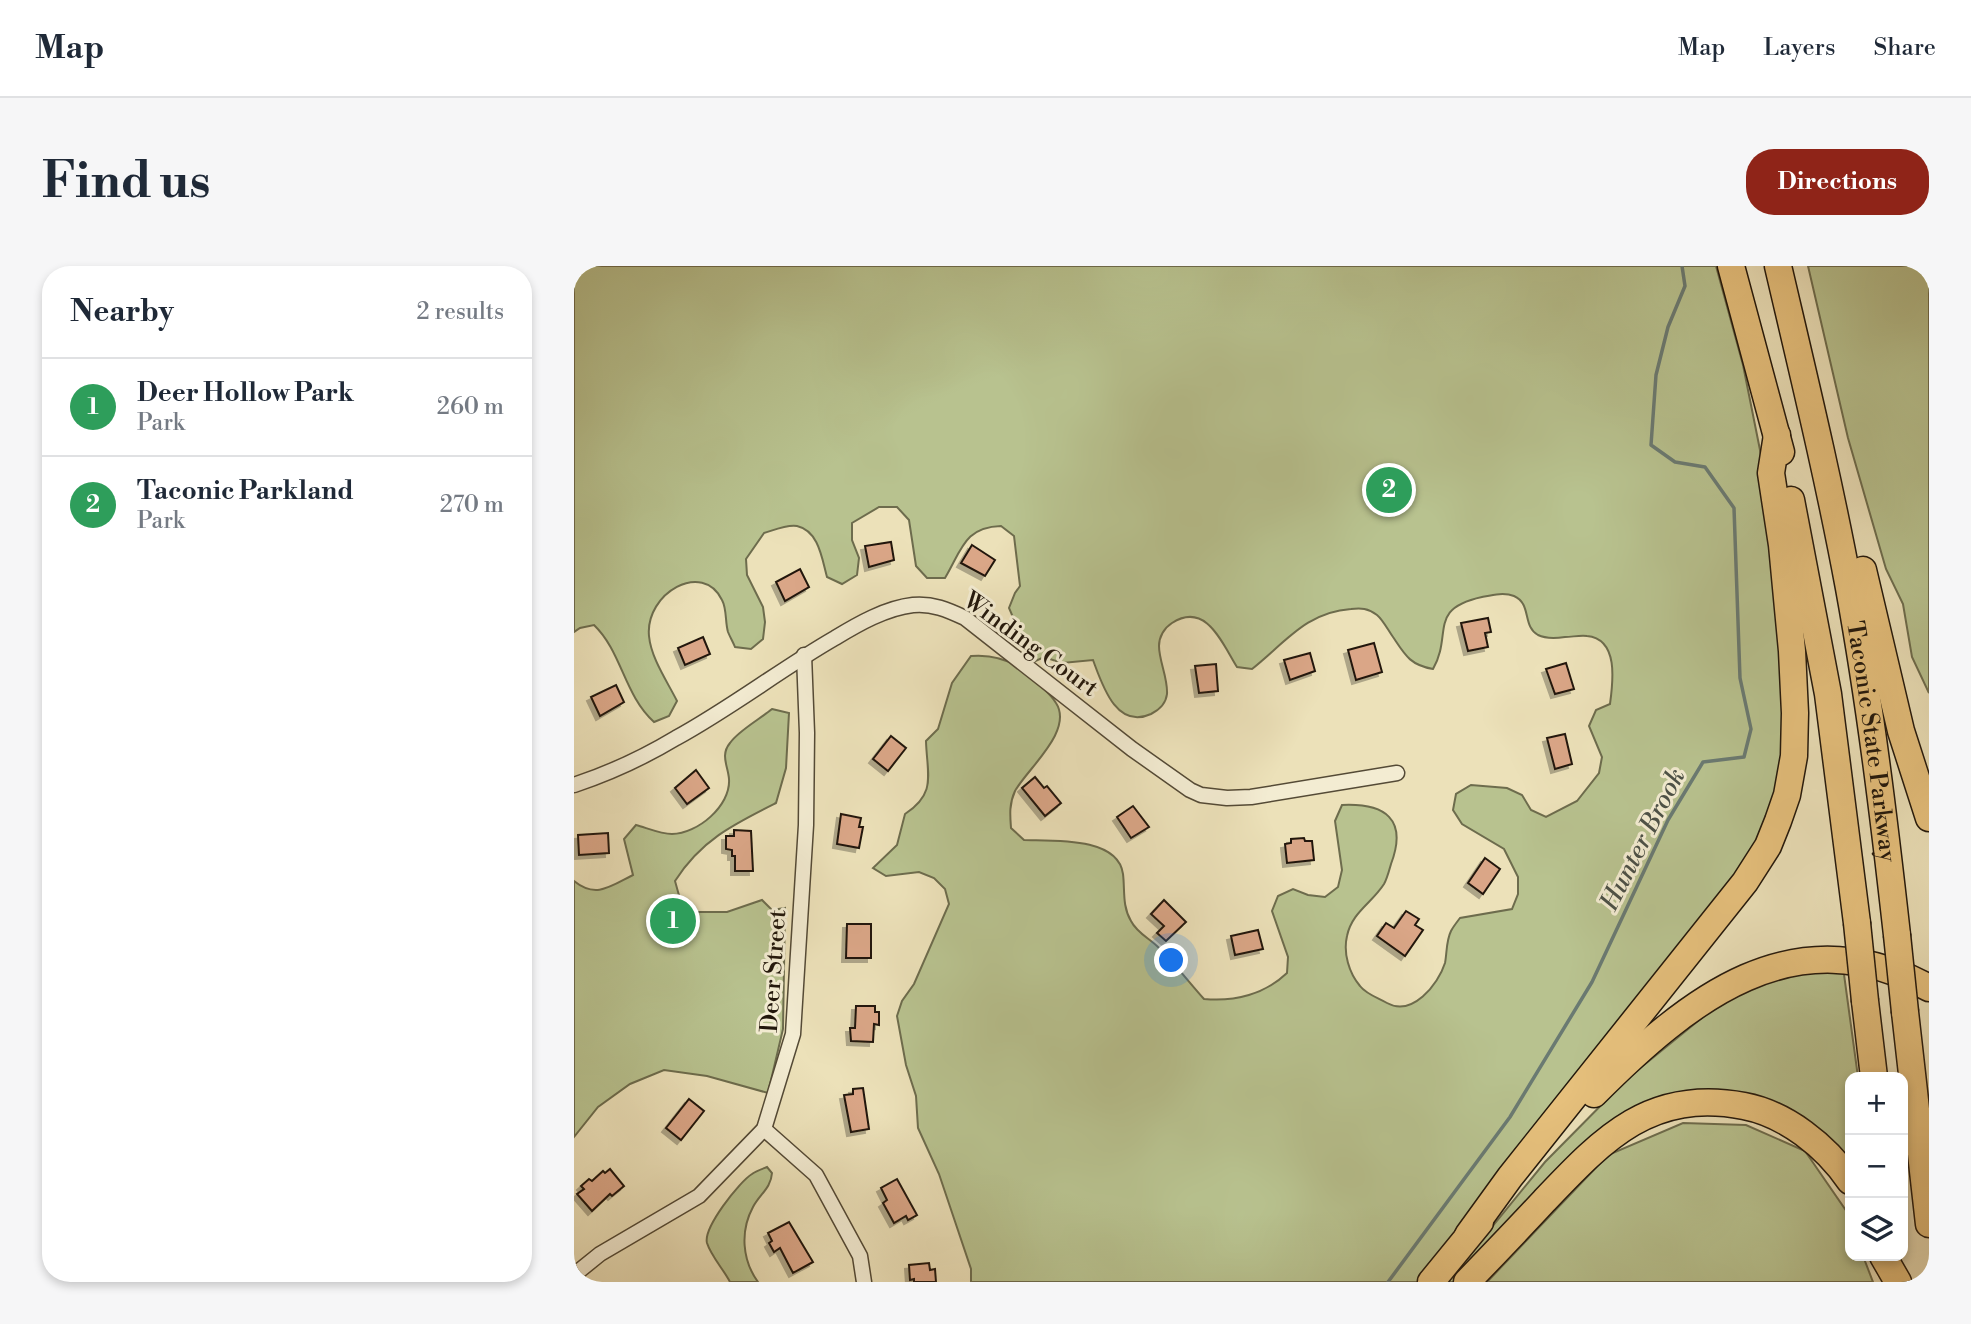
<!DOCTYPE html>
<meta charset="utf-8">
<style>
body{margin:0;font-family:"Libre Bodoni",serif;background:#f6f6f7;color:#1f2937}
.controls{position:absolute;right:21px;bottom:21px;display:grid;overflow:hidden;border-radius:14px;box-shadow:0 4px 10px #0003}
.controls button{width:63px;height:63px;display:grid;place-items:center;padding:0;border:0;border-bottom:2px solid #e0e1e3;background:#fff;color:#1f2937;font:35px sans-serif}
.you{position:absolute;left:598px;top:695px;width:24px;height:24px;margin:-18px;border:5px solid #fff;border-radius:50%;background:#1a73e8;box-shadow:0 0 0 10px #1a73e833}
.badge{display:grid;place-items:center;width:46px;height:46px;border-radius:50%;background:#8f2418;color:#fff;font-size:23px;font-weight:700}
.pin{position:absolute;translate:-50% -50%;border:4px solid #fff;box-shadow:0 2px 7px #0006}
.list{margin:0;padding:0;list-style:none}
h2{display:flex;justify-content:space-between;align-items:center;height:91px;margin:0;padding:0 28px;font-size:30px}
h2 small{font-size:23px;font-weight:400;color:#747a83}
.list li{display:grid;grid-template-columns:46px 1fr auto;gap:21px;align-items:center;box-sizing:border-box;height:98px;padding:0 28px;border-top:2px solid #e0e1e3}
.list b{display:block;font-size:26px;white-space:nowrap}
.list p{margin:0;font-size:23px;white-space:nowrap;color:#747a83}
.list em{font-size:23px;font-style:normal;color:#747a83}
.icon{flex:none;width:38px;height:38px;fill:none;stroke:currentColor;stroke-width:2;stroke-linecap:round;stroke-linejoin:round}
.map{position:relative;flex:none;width:1355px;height:1016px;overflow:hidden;border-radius:28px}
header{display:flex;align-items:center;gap:42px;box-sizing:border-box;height:98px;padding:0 35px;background:#fff;border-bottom:2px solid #e0e1e3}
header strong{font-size:33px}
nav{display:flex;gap:38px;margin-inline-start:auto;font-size:24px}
.intro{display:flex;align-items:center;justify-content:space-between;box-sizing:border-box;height:168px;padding:0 42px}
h1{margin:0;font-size:49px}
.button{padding:18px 32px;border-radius:28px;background:#8f2418;color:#fff;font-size:24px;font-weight:700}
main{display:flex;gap:42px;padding:0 42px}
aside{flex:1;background:#fff;border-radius:28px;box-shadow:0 4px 10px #0003}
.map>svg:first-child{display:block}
.green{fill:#b8c28f;stroke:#6d6c4d;stroke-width:2}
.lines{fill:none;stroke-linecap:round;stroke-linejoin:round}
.stream{stroke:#6a7a72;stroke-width:3.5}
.building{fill:#daa687;stroke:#22170b;stroke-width:2;filter:url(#shadow)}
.minor-casing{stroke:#544a36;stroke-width:17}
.motorway-casing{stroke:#22170b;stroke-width:29}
.minor{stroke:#f3ecd2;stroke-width:14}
.motorway{stroke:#e6c07c;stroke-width:26}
.motorway-bridge-casing{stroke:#22170b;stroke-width:29;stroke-linecap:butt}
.motorway-bridge{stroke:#e6c07c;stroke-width:26}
.labels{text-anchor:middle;stroke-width:6;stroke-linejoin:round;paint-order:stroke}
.street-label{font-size:24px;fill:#22170b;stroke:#f3ecd2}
.water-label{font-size:26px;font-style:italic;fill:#4c5147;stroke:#f3ecd2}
</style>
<header>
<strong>Map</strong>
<nav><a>Map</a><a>Layers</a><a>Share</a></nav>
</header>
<div class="intro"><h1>Find us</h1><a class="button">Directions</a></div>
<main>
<aside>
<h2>Nearby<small>2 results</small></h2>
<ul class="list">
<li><span class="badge" style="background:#2e9e5b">1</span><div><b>Deer Hollow Park</b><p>Park</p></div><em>260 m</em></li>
<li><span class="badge" style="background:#2e9e5b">2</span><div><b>Taconic Parkland</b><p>Park</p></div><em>270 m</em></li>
</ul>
</aside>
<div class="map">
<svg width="1355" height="1016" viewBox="0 0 1355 1016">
<defs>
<filter id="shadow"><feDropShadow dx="-4" dy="4" stdDeviation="0" flood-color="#0004"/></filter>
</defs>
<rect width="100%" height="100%" fill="#ece1b9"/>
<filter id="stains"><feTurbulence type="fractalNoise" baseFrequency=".00286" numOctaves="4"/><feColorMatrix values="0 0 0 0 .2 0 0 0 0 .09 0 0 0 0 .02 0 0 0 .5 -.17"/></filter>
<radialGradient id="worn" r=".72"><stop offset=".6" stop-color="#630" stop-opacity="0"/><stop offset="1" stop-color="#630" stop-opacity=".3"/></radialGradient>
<g class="green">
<path d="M 0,0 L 1142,0 L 1169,99 L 1189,199 L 1215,473 L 1187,580 L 845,1016 L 397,1016 L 397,1003 L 365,908 L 344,862 L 342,830 L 332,799 L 323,750 L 328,735 L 340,718 L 375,638 L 371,623 L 360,612 L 345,606 L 312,610 L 299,602 L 323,579 L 331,548 C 363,527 353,509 352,475 L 364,463 L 378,417 L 397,390 C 422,388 442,395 460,413 C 467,421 477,428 482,437 C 500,465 453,503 441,525 C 435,538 436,549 437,562 L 450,574 C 477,575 544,570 549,608 C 551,624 548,640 557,655 C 563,667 575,672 584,681 C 600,697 615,716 630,733 C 661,736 691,728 713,707 L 714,691 L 698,645 L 704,630 L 719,623 L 734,629 L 751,631 L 764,621 L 768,604 L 761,555 L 768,539 C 811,537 834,553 817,598 C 815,605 813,613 810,618 C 798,637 778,646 773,670 C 769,687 775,707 786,720 C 792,728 804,732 813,737 C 838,751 864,719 871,697 C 873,687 872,675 877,665 C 879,661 883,656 886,652 L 938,643 L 944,628 L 944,611 L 930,583 L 888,558 L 879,544 L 882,528 L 897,519 L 933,522 L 948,529 L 957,544 L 972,551 L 1003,535 L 1025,507 L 1028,491 L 1015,460 L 1022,444 L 1036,438 C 1039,416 1045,373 1013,370 C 1006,369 998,371 991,371 C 984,372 972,373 964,369 C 948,360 958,338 940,330 C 930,326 918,329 908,331 C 853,343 879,368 859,403 C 836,399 831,389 819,371 C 814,364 809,354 803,349 C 794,342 787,342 777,343 C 732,346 711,377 678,403 L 663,401 C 648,377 632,335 598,357 C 590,362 585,371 585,380 C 585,395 594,412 593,428 C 592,437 585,444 577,448 C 542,464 528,418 519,394 L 488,397 L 470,391 L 453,399 L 451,375 L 448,372 L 435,342 L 441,327 L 446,320 L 440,270 L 427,260 C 391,261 388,283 371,312 L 353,312 L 342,300 L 335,254 L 323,241 L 305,241 L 278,257 L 278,274 L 285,292 L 283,309 L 268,318 L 253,311 C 248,293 245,265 223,260 C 214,258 200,264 190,267 L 172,293 L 173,309 L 189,341 L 191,356 L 189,373 L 177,383 L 161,381 C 159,376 156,371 154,366 C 151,356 153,343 148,334 C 129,294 71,327 75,370 C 77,392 93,415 103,435 L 95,450 L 80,456 C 50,429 48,386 20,359 L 6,362 L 0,366 Z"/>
<polygon points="1234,0 1355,0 1355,427 1338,391 1329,338 1312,303 1274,172"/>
<path d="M 198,443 L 215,447 L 212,502 L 202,537 C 160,558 127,574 101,615 L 106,633 L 119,646 L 153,646 L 188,634 L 198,644 L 211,642 L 209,763 L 194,827 L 133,810 L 90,804 L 56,818 L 24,841 L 0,871 L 0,615 C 22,633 37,620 59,609 L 50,573 L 62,559 C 73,562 87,568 98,568 C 123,568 157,540 155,513 C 154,500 146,489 156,477 C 164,465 186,453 198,443 Z"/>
<polygon points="1229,701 1269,701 1284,811 1276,811 1276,903 1199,840 1042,859 885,1016 873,1016 971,896 1054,812 1151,733"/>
<polygon points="1109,857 1172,859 1231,885 1273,946 1276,956 1276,990 1289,990 1299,1016 913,1016 1034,889"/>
<path d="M 193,901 L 198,907 C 197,922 186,928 179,941 C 166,965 168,994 184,1016 L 156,1016 C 150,1004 137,990 133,977 C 129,962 165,916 178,908 C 182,905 188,903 193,901 Z"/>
</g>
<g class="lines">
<polyline class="stream" points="814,1016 936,851 1018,716 1094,554 1129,496 1170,491 1177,463 1166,412 1160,242 1131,201 1101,196 1077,179 1082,109 1094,61 1111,20 1108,0"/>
</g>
<g class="building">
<polygon points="317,276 320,294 295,301 291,280"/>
<polygon points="398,279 421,294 411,310 387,297"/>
<polygon points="226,303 235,321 211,335 202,316"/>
<polygon points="914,352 917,366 911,367 914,381 894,385 887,357"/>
<polygon points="129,371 136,388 111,399 104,382"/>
<polygon points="800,377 808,406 782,414 774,384"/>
<polygon points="736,387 741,405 716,414 710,394"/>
<polygon points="992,397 1000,423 981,428 972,403"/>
<polygon points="642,398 644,425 625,427 621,400"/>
<polygon points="42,419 50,436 26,450 17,431"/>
<polygon points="991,468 998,498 981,503 973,472"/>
<polygon points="317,470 332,482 314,505 299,493"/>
<polygon points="122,504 135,522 113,538 101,522"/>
<polygon points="461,511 470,522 473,520 487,537 471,550 448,522"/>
<polygon points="559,540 575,561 557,572 543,551"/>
<polygon points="267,548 287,552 285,561 289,561 285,582 263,578"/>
<polygon points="160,564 177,565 179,605 161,605 161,590 158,590 158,584 152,583 152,570 160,570"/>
<polygon points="34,567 35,587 5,589 4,569"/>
<polygon points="730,572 731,575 738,575 740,594 713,597 711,578 717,577 717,573"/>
<polygon points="911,592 926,603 909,628 894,617"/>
<polygon points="590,634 612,656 592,675 583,667 590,660 577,648"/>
<polygon points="832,645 845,653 841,659 849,664 831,690 803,670 812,657 820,662"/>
<polygon points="273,658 297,658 297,692 272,692"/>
<polygon points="684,664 689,683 661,689 657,670"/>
<polygon points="282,740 301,740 301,746 305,746 305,759 300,758 299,776 277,775 276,762 281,762"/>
<polygon points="289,822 295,863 277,866 270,829 279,828 279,823"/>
<polygon points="115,833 130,845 107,874 92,862"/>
<polygon points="36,903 50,920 38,930 36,928 18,945 3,928 10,923 7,920 15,913 18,915 29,905 31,907"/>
<polygon points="323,913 343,949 334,954 332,950 320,957 309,937 313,934 307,922"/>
<polygon points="215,956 239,996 219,1007 206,982 200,986 195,977 198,975 194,967"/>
<polygon points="355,997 356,1004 361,1003 362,1016 340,1016 340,1013 336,1014 335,999"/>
</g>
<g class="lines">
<g class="minor-casing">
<g id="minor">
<path d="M 0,519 C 33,508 72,490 102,472 C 157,442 207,403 261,372 C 284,358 312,342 339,339 C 358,337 374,344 391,352 L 558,483 L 616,524 L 627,529 L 653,532 L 677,531 L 823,507"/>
<polyline points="190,863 242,909 286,990 290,1016"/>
<polyline points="0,1009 26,988 125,930 190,863 219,768 232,559 233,467 230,389"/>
</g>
</g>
<g class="motorway-casing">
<g id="motorway">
<polyline points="1157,0 1207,186"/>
<path id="s1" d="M 1204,0 C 1229,107 1255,214 1275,322 C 1296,437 1310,553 1323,669"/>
<polyline points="1217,234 1254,428 1283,657"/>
<polyline points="1289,304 1327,465 1355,552"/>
<polyline points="1291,735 1300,811"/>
<polyline points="1331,746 1355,958"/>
<path d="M 1020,828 C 1114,734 1220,647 1355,722"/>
<polyline points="894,969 936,911 1171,616 1194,580 1204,555 1213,529 1220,490 1221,447 1218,385 1208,279 1197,207 1203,169"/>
<polyline points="1309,990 1324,1016"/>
<polyline points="857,1016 906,956"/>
<path d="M 893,1016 C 919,989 945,962 970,935 C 1029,873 1076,822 1170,840 C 1212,848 1252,880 1276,915"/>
</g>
</g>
<use href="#minor" class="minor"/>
<use href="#motorway" class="motorway"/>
<g class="motorway-bridge-casing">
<g id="motorway-bridge">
<polyline points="1283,657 1291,735"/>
<polyline points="1323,669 1331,746"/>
</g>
</g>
<use href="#motorway-bridge" class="motorway-bridge"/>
</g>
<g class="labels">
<g class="street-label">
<text transform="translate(457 378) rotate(36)" y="8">Winding Court</text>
<text dy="8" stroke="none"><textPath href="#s1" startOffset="485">Taconic State Parkway</textPath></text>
<text transform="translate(199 705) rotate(-86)" y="8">Deer Street</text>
</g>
<g class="water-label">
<text transform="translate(1068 573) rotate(-63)" y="9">Hunter Brook</text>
</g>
</g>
<rect width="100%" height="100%" filter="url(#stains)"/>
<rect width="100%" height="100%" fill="url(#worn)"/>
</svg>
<div class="controls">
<button>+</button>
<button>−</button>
<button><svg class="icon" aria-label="layers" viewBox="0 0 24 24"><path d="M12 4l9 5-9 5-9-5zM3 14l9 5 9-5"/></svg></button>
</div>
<div class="you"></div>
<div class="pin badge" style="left:99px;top:655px;background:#2e9e5b">1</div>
<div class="pin badge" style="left:815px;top:224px;background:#2e9e5b">2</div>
</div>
</main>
